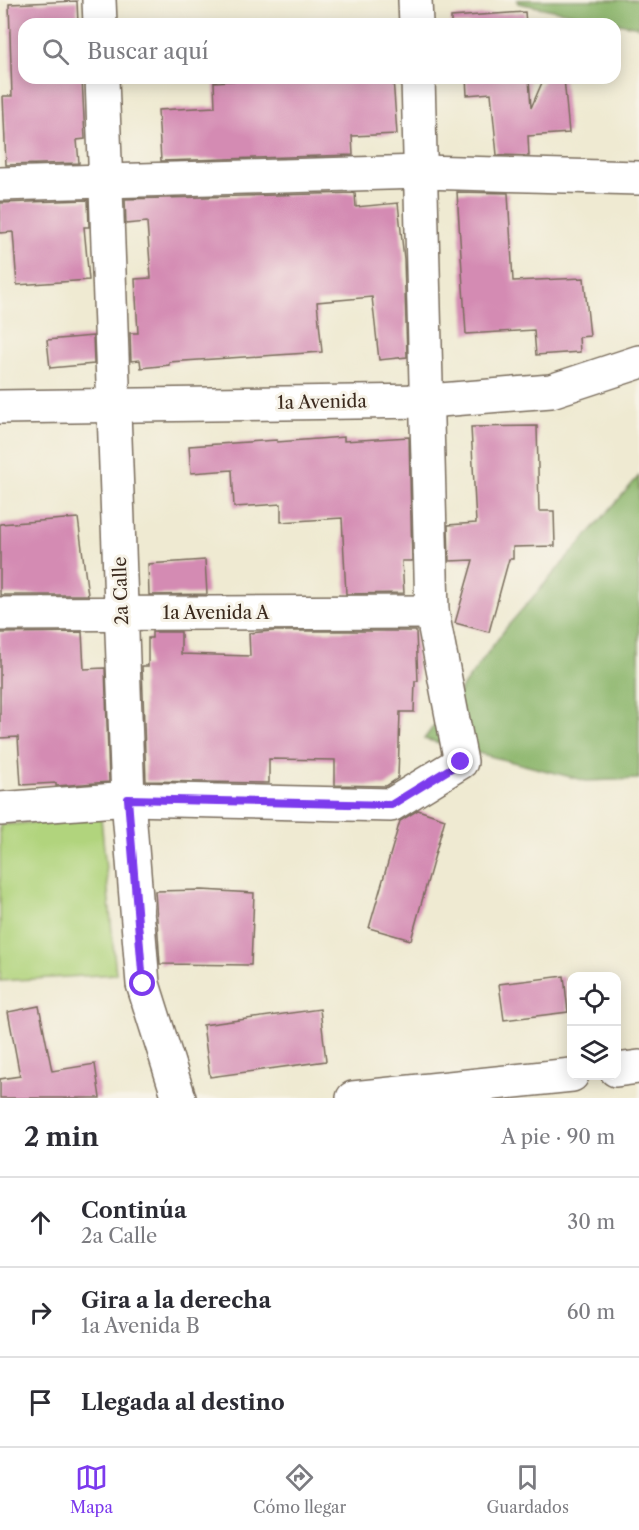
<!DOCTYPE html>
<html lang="es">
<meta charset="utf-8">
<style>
body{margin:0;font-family:"Libre Caslon Text",serif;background:#f2f2f3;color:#2b2b33}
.controls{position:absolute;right:18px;bottom:18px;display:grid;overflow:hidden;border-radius:12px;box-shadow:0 3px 15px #0003}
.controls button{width:54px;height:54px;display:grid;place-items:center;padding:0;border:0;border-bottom:2px solid #e1e1e2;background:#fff;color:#2b2b33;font:30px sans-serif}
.stop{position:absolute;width:18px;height:18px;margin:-14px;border:4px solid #7c3aed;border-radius:50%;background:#fff}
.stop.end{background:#7c3aed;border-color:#fff;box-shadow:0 2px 6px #0008}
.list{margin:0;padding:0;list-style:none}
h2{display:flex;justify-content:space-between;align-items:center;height:78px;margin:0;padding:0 24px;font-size:26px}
h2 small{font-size:20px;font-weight:400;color:#7c7c81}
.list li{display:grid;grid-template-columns:39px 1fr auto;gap:18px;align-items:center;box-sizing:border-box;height:90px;padding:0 24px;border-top:2px solid #e1e1e2}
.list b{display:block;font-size:22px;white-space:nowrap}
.list p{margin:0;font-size:20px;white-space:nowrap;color:#7c7c81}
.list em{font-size:20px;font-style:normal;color:#7c7c81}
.icon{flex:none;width:33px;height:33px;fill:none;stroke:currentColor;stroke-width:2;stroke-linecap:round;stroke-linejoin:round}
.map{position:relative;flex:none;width:639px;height:1098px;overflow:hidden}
.search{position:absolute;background:#fff;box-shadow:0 3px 15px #0003;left:18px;right:18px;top:18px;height:66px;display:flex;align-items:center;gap:15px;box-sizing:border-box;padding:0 21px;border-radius:18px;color:#7c7c81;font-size:22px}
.sheet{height:348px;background:#fff}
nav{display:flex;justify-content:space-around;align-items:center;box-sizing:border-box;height:84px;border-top:2px solid #e1e1e2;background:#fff;font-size:16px;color:#7c7c81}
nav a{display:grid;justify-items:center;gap:3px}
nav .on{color:#7c3aed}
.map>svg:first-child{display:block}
.green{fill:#b1d47d;stroke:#767f4e;stroke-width:1.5}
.forest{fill:#8cb66c;stroke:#647045;stroke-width:1.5}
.building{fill:#d48bb3}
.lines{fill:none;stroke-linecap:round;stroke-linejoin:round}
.street-casing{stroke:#7a6d5d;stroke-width:36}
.street{stroke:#fff;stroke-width:33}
.route{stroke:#7c3aed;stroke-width:8}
.labels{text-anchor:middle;stroke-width:6;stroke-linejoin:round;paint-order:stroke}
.street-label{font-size:18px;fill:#3b2a1e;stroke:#f7f3e8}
</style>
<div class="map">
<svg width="639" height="1098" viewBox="0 0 639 1098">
<rect width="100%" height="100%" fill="#f7f3e8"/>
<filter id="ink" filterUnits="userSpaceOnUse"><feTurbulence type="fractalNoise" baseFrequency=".0167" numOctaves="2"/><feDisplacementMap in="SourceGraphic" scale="12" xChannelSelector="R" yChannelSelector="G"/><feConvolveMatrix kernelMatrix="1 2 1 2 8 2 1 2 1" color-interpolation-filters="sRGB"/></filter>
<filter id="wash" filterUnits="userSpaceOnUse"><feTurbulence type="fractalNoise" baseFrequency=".008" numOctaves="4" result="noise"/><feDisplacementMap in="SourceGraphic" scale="24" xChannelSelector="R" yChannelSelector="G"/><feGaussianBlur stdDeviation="1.35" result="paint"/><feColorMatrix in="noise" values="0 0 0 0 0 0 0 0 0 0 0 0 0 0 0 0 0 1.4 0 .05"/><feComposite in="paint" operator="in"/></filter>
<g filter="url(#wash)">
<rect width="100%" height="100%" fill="#efead2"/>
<polygon class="green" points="101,818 116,974 0,981 0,825"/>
<g class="forest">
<polygon points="517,0 639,0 639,27 518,3"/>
<polygon points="639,476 639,779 586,781 424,739 506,628"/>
</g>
<g id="blocks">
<g class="building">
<polygon points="77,1 78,24 24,24 24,78 82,78 85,139 77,140 79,163 6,165 3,96 12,96 9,4"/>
<polygon points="525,12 526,24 451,24 451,17"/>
<polygon points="275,78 393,78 397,134 352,136 353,155 161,161 158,110 215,107 214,82"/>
<polygon points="466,78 529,78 531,108 544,78 564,78 569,133 528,136 529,156 497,155 491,93 467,95"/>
<polygon points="457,192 508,193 513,281 584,278 590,336 579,337 580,352 536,355 534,330 466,334"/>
<polygon points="355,193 356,207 398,203 404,259 407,357 379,360 372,297 317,302 322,352 169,362 169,365 141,368 140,360 131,361 130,333 138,333 135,279 151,278 147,222 126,224 125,199"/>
<polygon points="88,200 89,227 84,227 89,280 17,285 13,232 0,233 0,203"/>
<polygon points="93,336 94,364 50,368 47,340"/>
<polygon points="537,426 539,511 554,511 555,546 513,547 513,559 509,559 489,632 455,623 473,560 449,561 448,525 476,523 471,427"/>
<polygon points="344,437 344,441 409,437 412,561 402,561 404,593 346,594 342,518 281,522 281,504 234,507 232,470 191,473 189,446 277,440 277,442"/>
<polygon points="78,518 88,595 0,595 0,524"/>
<polygon points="205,560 207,594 149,595 148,564"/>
<polygon points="273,631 416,631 418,681 415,681 414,712 400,712 398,778 386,786 335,785 335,760 269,759 269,783 146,781 142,666 148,666 148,638 152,638 152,632 181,632 181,654 250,656 249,633"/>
<polygon points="82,632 84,669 105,668 109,782 56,786 56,783 21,785 18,737 0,738 0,633"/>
<polygon points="418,810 445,819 411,940 369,928 400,821"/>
<polygon points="202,890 254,893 251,965 160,964 155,891"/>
<polygon points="564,976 568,1012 504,1020 499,984"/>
<polygon points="39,1006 52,1071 95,1064 100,1098 0,1098 0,1079 20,1076 8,1012"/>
<polygon points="320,1009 326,1061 210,1077 203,1025"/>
</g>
</g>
</g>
<g filter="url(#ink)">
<use href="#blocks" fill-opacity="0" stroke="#7a6d5d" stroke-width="1.5"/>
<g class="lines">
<g class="street-casing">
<g id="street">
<polyline points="99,0 100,24"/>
<polyline points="415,0 416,24"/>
<polyline points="102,78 128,799 143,984 179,1098"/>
<polyline points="0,184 422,172 639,178"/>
<polyline points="0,407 428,401 551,391 639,362"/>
<polyline points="0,614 432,612"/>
<polyline points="0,809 128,799 391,805 461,762 432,612 418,78"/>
<polyline points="616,1070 639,1067"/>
<polyline points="353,1098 572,1075"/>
</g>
</g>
<use href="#street" class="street"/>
</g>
</g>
<g class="lines" filter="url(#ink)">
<polyline class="route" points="143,984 128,799 391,805 461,762"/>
</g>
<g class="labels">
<g class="street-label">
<text transform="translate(322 402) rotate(-1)" y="6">1a Avenida</text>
<text transform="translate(121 591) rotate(-92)" y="6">2a Calle</text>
<text x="216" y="619">1a Avenida A</text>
</g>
</g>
</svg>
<div class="controls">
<button><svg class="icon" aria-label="locate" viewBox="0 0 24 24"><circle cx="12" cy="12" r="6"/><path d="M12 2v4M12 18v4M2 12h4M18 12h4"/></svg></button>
<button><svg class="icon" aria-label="layers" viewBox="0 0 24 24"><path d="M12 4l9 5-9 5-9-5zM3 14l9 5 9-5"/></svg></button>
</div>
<div class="stop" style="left:143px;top:984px"></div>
<div class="stop end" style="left:461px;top:762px"></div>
<div class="search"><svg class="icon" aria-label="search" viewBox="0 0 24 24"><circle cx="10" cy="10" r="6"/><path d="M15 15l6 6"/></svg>Buscar aquí</div>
</div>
<section class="sheet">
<h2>2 min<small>A pie · 90 m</small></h2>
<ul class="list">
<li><svg class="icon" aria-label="ahead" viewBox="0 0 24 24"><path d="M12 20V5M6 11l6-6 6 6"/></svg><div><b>Continúa</b><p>2a Calle</p></div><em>30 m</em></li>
<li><svg class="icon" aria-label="right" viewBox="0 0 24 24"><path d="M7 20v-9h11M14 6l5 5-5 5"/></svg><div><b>Gira a la derecha</b><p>1a Avenida B</p></div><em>60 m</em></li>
<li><svg class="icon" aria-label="arrive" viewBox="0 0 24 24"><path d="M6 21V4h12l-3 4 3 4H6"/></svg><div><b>Llegada al destino</b></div></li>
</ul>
</section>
<nav>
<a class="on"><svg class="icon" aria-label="map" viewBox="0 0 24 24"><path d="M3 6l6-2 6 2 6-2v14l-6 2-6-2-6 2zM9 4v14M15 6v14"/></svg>Mapa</a>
<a><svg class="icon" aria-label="directions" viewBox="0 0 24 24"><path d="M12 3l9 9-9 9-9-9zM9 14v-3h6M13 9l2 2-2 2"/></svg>Cómo llegar</a>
<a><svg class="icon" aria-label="saved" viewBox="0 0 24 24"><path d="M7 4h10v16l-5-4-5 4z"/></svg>Guardados</a>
</nav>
